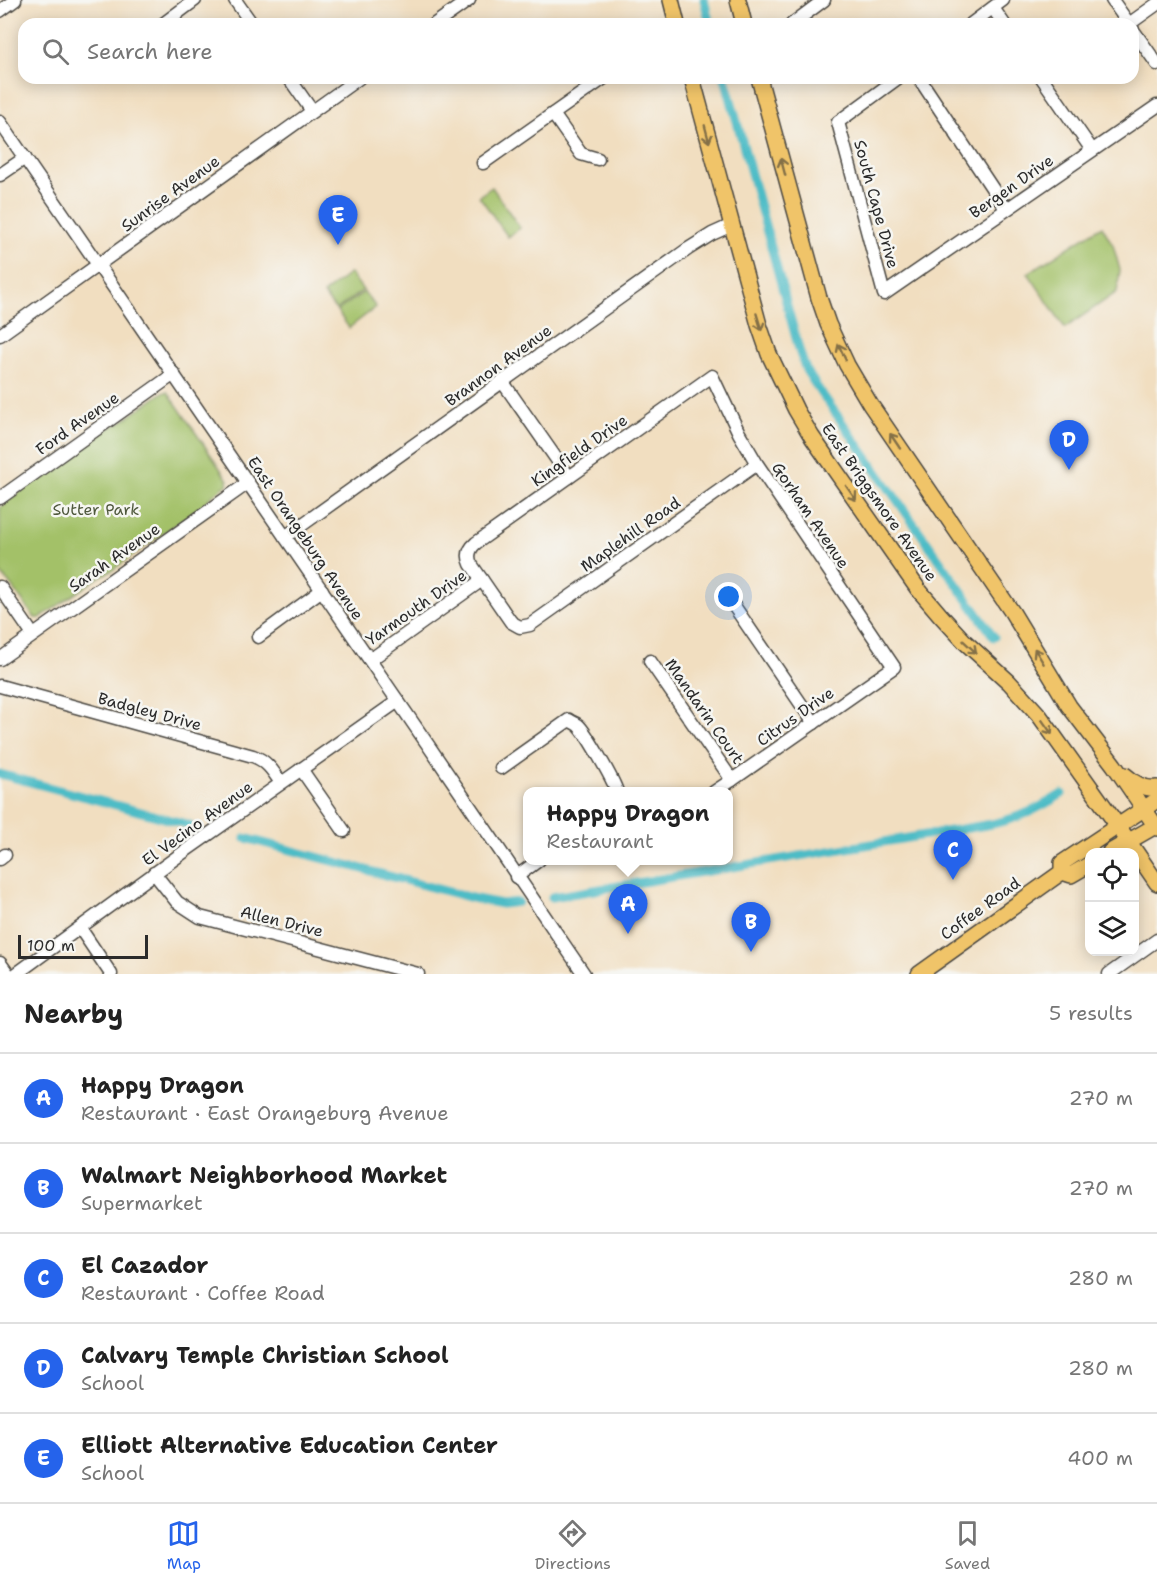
<!DOCTYPE html>
<meta charset="utf-8">
<style>
body{margin:0;font-family:"Shantell Sans",sans-serif;background:#f2f2f2;color:#222}
.controls{position:absolute;right:18px;bottom:18px;display:grid;overflow:hidden;border-radius:12px;box-shadow:0 3px 15px #0003}
.controls button{width:54px;height:54px;display:grid;place-items:center;padding:0;border:0;border-bottom:2px solid #e0e0e0;background:#fff;color:#222;font:30px sans-serif}
.scale{position:absolute;left:18px;bottom:15px;width:130px;box-sizing:border-box;padding-left:6px;border:3px solid #2b2b2b;border-top:0;font-size:16px;line-height:21px;white-space:nowrap;color:#2b2b2b;-webkit-text-stroke:4px #f6f6f2;paint-order:stroke}
.you{position:absolute;left:729px;top:597px;width:21px;height:21px;margin:-15px;border:4px solid #fff;border-radius:50%;background:#1a73e8;box-shadow:0 0 0 9px #1a73e833}
.badge{display:grid;place-items:center;width:39px;height:39px;border-radius:50%;background:#2563eb;color:#fff;font-size:20px;font-weight:700}
.pin{position:absolute;translate:-50% -50px;filter:drop-shadow(0 2px 3px #0008)}
.pin::after{content:'';position:absolute;top:32px;width:21px;height:18px;background:inherit;clip-path:polygon(0 0,100% 0,50% 100%)}
.popup{position:absolute;left:523px;top:787px;width:210px;height:78px;box-sizing:border-box;display:grid;place-content:center;border-radius:12px;background:#fff;filter:drop-shadow(0 2px 4px #0005);font-size:20px;white-space:nowrap;color:#767676}
.popup b{font-size:22px;color:#222}
.popup::after{content:'';position:absolute;left:50%;top:100%;margin-left:-12px;border:12px solid transparent;border-top-color:#fff}
.list{margin:0;padding:0;list-style:none}
h2{display:flex;justify-content:space-between;align-items:center;height:78px;margin:0;padding:0 24px;font-size:26px}
h2 small{font-size:20px;font-weight:400;color:#767676}
.list li{display:grid;grid-template-columns:39px 1fr auto;gap:18px;align-items:center;box-sizing:border-box;height:90px;padding:0 24px;border-top:2px solid #e0e0e0}
.list b{display:block;font-size:22px;white-space:nowrap}
.list p{margin:0;font-size:20px;white-space:nowrap;color:#767676}
.list em{font-size:20px;font-style:normal;color:#767676}
.icon{flex:none;width:33px;height:33px;fill:none;stroke:currentColor;stroke-width:2;stroke-linecap:round;stroke-linejoin:round}
.map{position:relative;flex:none;width:1157px;height:974px;overflow:hidden}
.search{position:absolute;background:#fff;box-shadow:0 3px 15px #0003;left:18px;right:18px;top:18px;height:66px;display:flex;align-items:center;gap:15px;box-sizing:border-box;padding:0 21px;border-radius:18px;color:#767676;font-size:22px}
.sheet{height:528px;background:#fff}
nav{display:flex;justify-content:space-around;align-items:center;box-sizing:border-box;height:84px;border-top:2px solid #e0e0e0;background:#fff;font-size:16px;color:#767676}
nav a{display:grid;justify-items:center;gap:3px}
nav .on{color:#2563eb}
.map>svg:first-child{display:block}
.green{fill:#a3c168;stroke:#67764a;stroke-width:1.5}
.lines{fill:none;stroke-linecap:round;stroke-linejoin:round}
.canal{stroke:#4ebcc6;stroke-width:9}
.minor-casing{stroke:#494641;stroke-width:15}
.major-casing{stroke:#494641;stroke-width:18}
.minor{stroke:#fff;stroke-width:12}
.major{stroke:#f0c469;stroke-width:15}
.oneway{stroke:#847047}
.labels{text-anchor:middle;stroke-width:5;stroke-linejoin:round;paint-order:stroke}
.street-label{font-size:16px;fill:#2b2b2b;stroke:#f6f6f2}
.park-label{font-size:16px;fill:#4f583d;stroke:#f6f6f2}
</style>
<div class="map">
<svg width="1157" height="974" viewBox="0 0 1157 974">
<rect width="100%" height="100%" fill="#f6f6f2"/>
<filter id="ink" filterUnits="userSpaceOnUse"><feTurbulence type="fractalNoise" baseFrequency=".0167" numOctaves="2"/><feDisplacementMap in="SourceGraphic" scale="12" xChannelSelector="R" yChannelSelector="G"/><feConvolveMatrix kernelMatrix="1 2 1 2 8 2 1 2 1" color-interpolation-filters="sRGB"/></filter>
<filter id="wash" filterUnits="userSpaceOnUse"><feTurbulence type="fractalNoise" baseFrequency=".008" numOctaves="4" result="noise"/><feDisplacementMap in="SourceGraphic" scale="24" xChannelSelector="R" yChannelSelector="G"/><feGaussianBlur stdDeviation="1.35" result="paint"/><feColorMatrix in="noise" values="0 0 0 0 0 0 0 0 0 0 0 0 0 0 0 0 0 1.4 0 .05"/><feComposite in="paint" operator="in"/></filter>
<g filter="url(#wash)">
<rect width="100%" height="100%" fill="#f1dec0"/>
<g class="green">
<polygon points="492,187 520,228 508,237 479,196"/>
<polygon points="1102,226 1113,245 1120,270 1117,292 1065,328 1028,273"/>
<polygon points="350,273 363,290 336,310 323,294"/>
<polygon points="364,292 376,307 349,328 337,311"/>
<polygon points="166,392 168,392 228,480 228,484 211,497 203,505 111,571 101,576 40,618 35,618 9,583 0,573 0,508 7,501 109,428 121,422 162,393"/>
</g>
<g class="lines">
<g class="canal">
<polyline points="704,0 710,24"/>
<polyline points="725,78 800,353 806,370 815,384 994,637"/>
<polyline points="0,774 190,825"/>
<polyline points="245,838 476,899 502,904 518,902"/>
<path d="M 552,897 L 992,824 C 1022,817 1036,810 1062,794"/>
</g>
</g>
</g>
<g filter="url(#ink)">
<g class="lines">
<g class="minor-casing">
<g id="minor">
<polyline points="235,0 252,24"/>
<polyline points="1112,0 1129,24"/>
<polyline points="993,8 1004,24"/>
<polyline points="0,11 15,0"/>
<polyline points="163,24 195,0"/>
<polyline points="435,24 469,0"/>
<polyline points="792,24 824,0"/>
<polyline points="971,24 1003,0"/>
<polyline points="1129,24 1157,4"/>
<polyline points="1133,30 1157,64"/>
<polyline points="289,78 312,111"/>
<polyline points="898,78 838,122 884,294 1157,106"/>
<polyline points="919,78 1006,209"/>
<polyline points="1042,78 1092,150"/>
<polyline points="553,114 581,154 598,159"/>
<polyline points="0,122 426,742 584,974"/>
<polyline points="483,163 604,78"/>
<polyline points="0,175 25,158"/>
<polyline points="0,335 359,78"/>
<polyline points="502,381 569,477"/>
<polyline points="0,498 174,374"/>
<polyline points="285,537 688,249 712,234 732,225"/>
<polyline points="0,587 33,635"/>
<polyline points="732,603 814,723"/>
<polyline points="258,637 322,590"/>
<polyline points="0,659 248,483"/>
<polyline points="370,660 482,580"/>
<polyline points="650,661 732,780"/>
<path d="M 0,686 L 253,756 C 267,761 273,771 281,783"/>
<path d="M 501,768 L 569,720 C 572,722 575,723 578,725 C 586,732 614,781 617,792"/>
<polyline points="301,769 344,831"/>
<path d="M 714,792 L 732,780 L 894,667 L 757,464 L 739,433 L 712,376 L 476,543 C 469,549 467,556 471,564 L 511,622 L 520,627 L 530,625 L 757,464"/>
<polyline points="0,859 5,855"/>
<polyline points="154,873 177,902 200,917 418,974"/>
<polyline points="516,877 539,860"/>
<polyline points="80,928 111,974"/>
<polyline points="0,963 8,974"/>
<polyline points="16,974 188,849 398,701"/>
<polyline points="1109,974 1157,940"/>
</g>
</g>
<g class="major-casing">
<g id="major">
<polyline points="671,0 677,24"/>
<polyline points="738,0 744,24"/>
<polyline points="692,78 759,325 769,354 796,410 812,437 918,589 941,616 965,642 1009,682 1039,715 1118,826 1157,883"/>
<polyline points="759,78 819,298 828,324 847,365 870,404 1012,612 1069,706 1114,765 1157,828"/>
<path d="M 1125,775 C 1134,783 1145,790 1157,788"/>
<polyline points="1110,852 1157,825"/>
<polyline points="1062,872 1071,875 1090,864"/>
<polyline points="919,974 1062,872 1062,863 1157,800"/>
</g>
</g>
<use href="#minor" class="minor"/>
<use href="#major" class="major"/>
</g>
<defs><path id="oneway-shaft" d="M-6 0H5M1.5-3L5.5 0L1.5 3" fill="none" stroke-width="1.6" stroke-linecap="round" stroke-linejoin="round" transform="scale(1.5)"/></defs>
<g class="oneway">
<use href="#oneway-shaft" transform="translate(707 134) rotate(75)"/>
<use href="#oneway-shaft" transform="translate(783 167) rotate(-105)"/>
<use href="#oneway-shaft" transform="translate(759 322) rotate(73)"/>
<use href="#oneway-shaft" transform="translate(842 352) rotate(-115)"/>
<use href="#oneway-shaft" transform="translate(895 441) rotate(-124)"/>
<use href="#oneway-shaft" transform="translate(851 493) rotate(55)"/>
<use href="#oneway-shaft" transform="translate(970 647) rotate(43)"/>
<use href="#oneway-shaft" transform="translate(1039 656) rotate(-121)"/>
<use href="#oneway-shaft" transform="translate(1047 727) rotate(55)"/>
</g>
</g>
<g class="labels">
<g class="street-label">
<text transform="translate(1011 186) rotate(-35)" y="6">Bergen Drive</text>
<text transform="translate(170 193) rotate(-36)" y="6">Sunrise Avenue</text>
<text transform="translate(877 204) rotate(75)" y="6">South Cape Drive</text>
<text transform="translate(498 365) rotate(-36)" y="6">Brannon Avenue</text>
<text transform="translate(77 423) rotate(-35)" y="6">Ford Avenue</text>
<text transform="translate(579 450) rotate(-35)" y="6">Kingfield Drive</text>
<text transform="translate(880 502) rotate(55)" y="6">East Briggsmore Avenue</text>
<text transform="translate(811 515) rotate(56)" y="6">Gorham Avenue</text>
<text transform="translate(630 534) rotate(-35)" y="6">Maplehill Road</text>
<text transform="translate(306 538) rotate(56)" y="6">East Orangeburg Avenue</text>
<text transform="translate(114 557) rotate(-35)" y="6">Sarah Avenue</text>
<text transform="translate(416 607) rotate(-35)" y="6">Yarmouth Drive</text>
<text transform="translate(150 711) rotate(15)" y="6">Badgley Drive</text>
<text transform="translate(705 711) rotate(55)" y="6">Mandarin Court</text>
<text transform="translate(795 716) rotate(-35)" y="6">Citrus Drive</text>
<text transform="translate(197 823) rotate(-36)" y="6">El Vecino Avenue</text>
<text transform="translate(980 908) rotate(-36)" y="6">Coffee Road</text>
<text transform="translate(282 921) rotate(14)" y="6">Allen Drive</text>
</g>
<g class="park-label">
<text x="96" y="515">Sutter Park</text>
</g>
</g>
</svg>
<div class="controls">
<button><svg class="icon" aria-label="locate" viewBox="0 0 24 24"><circle cx="12" cy="12" r="6"/><path d="M12 2v4M12 18v4M2 12h4M18 12h4"/></svg></button>
<button><svg class="icon" aria-label="layers" viewBox="0 0 24 24"><path d="M12 4l9 5-9 5-9-5zM3 14l9 5 9-5"/></svg></button>
</div>
<div class="scale">100 m</div>
<div class="you"></div>
<div class="pin badge" style="left:628px;top:934px">A</div>
<div class="popup"><b>Happy Dragon</b>Restaurant</div>
<div class="pin badge" style="left:751px;top:952px">B</div>
<div class="pin badge" style="left:953px;top:880px">C</div>
<div class="pin badge" style="left:1069px;top:470px">D</div>
<div class="pin badge" style="left:338px;top:245px">E</div>
<div class="search"><svg class="icon" aria-label="search" viewBox="0 0 24 24"><circle cx="10" cy="10" r="6"/><path d="M15 15l6 6"/></svg>Search here</div>
</div>
<section class="sheet">
<h2>Nearby<small>5 results</small></h2>
<ul class="list">
<li><span class="badge">A</span><div><b>Happy Dragon</b><p>Restaurant · East Orangeburg Avenue</p></div><em>270 m</em></li>
<li><span class="badge">B</span><div><b>Walmart Neighborhood Market</b><p>Supermarket</p></div><em>270 m</em></li>
<li><span class="badge">C</span><div><b>El Cazador</b><p>Restaurant · Coffee Road</p></div><em>280 m</em></li>
<li><span class="badge">D</span><div><b>Calvary Temple Christian School</b><p>School</p></div><em>280 m</em></li>
<li><span class="badge">E</span><div><b>Elliott Alternative Education Center</b><p>School</p></div><em>400 m</em></li>
</ul>
</section>
<nav>
<a class="on"><svg class="icon" aria-label="map" viewBox="0 0 24 24"><path d="M3 6l6-2 6 2 6-2v14l-6 2-6-2-6 2zM9 4v14M15 6v14"/></svg>Map</a>
<a><svg class="icon" aria-label="directions" viewBox="0 0 24 24"><path d="M12 3l9 9-9 9-9-9zM9 14v-3h6M13 9l2 2-2 2"/></svg>Directions</a>
<a><svg class="icon" aria-label="saved" viewBox="0 0 24 24"><path d="M7 4h10v16l-5-4-5 4z"/></svg>Saved</a>
</nav>
